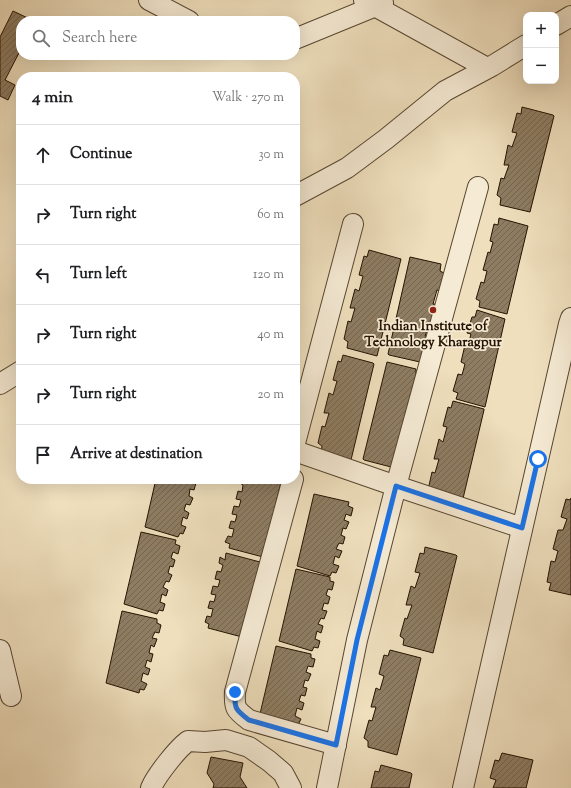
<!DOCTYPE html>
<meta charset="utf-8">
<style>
body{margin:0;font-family:"Sorts Mill Goudy",serif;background:#f6f6f6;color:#202124}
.controls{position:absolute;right:12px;top:12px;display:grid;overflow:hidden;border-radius:8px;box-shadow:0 4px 16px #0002}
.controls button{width:36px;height:36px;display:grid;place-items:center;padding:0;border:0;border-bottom:1px solid #e0e0e0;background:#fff;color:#202124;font:20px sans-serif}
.stop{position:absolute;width:12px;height:12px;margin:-9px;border:3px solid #1a73e8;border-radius:50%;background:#fff}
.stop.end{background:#1a73e8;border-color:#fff;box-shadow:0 1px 4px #0008}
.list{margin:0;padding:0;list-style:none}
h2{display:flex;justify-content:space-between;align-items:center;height:52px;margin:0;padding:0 16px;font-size:17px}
h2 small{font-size:13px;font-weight:400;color:#757577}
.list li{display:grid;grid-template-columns:26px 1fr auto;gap:12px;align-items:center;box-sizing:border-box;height:60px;padding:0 16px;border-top:1px solid #e0e0e0}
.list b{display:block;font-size:15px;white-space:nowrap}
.list em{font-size:13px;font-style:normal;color:#757577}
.icon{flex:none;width:22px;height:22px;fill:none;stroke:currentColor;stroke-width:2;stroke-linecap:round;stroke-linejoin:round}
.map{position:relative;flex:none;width:571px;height:788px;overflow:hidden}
.search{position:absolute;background:#fff;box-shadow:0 4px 16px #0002;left:16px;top:16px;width:284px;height:44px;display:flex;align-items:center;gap:10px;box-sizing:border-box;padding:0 14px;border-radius:16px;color:#757577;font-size:15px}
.panel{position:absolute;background:#fff;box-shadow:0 4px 16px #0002;left:16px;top:72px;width:284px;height:412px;border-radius:16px}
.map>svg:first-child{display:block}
.building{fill:url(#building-hatch);stroke:#241301}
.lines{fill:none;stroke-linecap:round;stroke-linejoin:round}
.minor-casing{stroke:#574630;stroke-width:22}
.minor{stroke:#f5ead4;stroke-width:20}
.route{stroke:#1a73e8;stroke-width:5}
.poi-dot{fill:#8f2418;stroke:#f5ead4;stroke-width:1.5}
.labels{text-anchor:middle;stroke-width:3.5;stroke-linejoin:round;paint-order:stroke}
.poi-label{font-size:14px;font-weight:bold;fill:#241301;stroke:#f5ead4}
</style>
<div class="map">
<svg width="571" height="788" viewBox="0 0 571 788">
<defs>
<pattern id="building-hatch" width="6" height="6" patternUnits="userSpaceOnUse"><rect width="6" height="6" fill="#8e7d63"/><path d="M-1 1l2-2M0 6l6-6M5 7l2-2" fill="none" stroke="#74654f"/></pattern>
</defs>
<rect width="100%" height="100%" fill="#efdfbd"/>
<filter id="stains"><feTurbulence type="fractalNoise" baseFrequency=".005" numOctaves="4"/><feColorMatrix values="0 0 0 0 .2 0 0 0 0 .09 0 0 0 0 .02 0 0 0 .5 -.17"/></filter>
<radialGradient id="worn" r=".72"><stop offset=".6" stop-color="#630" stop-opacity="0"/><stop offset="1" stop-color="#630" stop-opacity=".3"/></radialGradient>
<g class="building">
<polygon points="13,11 34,21 21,21 21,49 5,80 15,85 8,100 0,96 0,37"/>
<polygon points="522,107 553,115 554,116 530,212 500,205 501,198 497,195 501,178 504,179 509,165 504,165 508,145 512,147 517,133 512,132 517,113 521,114"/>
<polygon points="499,218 528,226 507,314 479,307 480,301 476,299 481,282 484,283 487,271 483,270 488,252 490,253 493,242 490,241 494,224 498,225"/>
<polygon points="369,250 401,259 377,356 347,348 348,342 344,339 348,321 351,322 355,308 350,308 355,289 359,291 363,276 359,275 364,256 367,257"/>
<polygon points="410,257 441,264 440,271 444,273 440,291 437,290 433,304 438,304 433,324 430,322 425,336 430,337 420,362 389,355 388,354"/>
<polygon points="477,310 505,319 485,407 456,399 458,393 453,391 458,374 462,375 465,364 461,362 465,345 468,346 471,334 467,333 472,317 475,317"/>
<polygon points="343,355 373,363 374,364 351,460 321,453 322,446 318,443 322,426 325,427 329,413 324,413 329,393 333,395 337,381 333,380 338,361 341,362"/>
<polygon points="387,362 416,369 416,376 420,379 395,468 364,460 363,459"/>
<polygon points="453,401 484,409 484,410 461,507 428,490 432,472 435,473 439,459 434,459 439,439 443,442 447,427 443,426 448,407 451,408"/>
<polygon points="156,479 192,479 191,481 196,483 194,490 190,489 189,496 193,498 190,505 186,504 184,510 189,513 187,519 183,517 181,525 186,527 183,534 180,533 178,537 145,527"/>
<polygon points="241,479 271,479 281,482 263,557 229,548 230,544 225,542 228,536 232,537 234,529 229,528 231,521 235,522 237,515 232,514 234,506 239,507 241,500 236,499 238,491 242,492 243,485 240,483"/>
<polygon points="314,494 349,502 348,506 353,508 351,516 346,514 344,520 349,522 346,529 343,528 341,535 345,537 343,544 339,543 336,549 342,551 339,558 335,556 333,564 339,566 336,573 332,572 330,576 297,566"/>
<polygon points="571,498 571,595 549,590 551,583 547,582 551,561 555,562 558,551 553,549 558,530 563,530 567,519 561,517 566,499 570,500"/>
<polygon points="141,532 176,540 175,544 180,546 178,554 173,552 171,558 175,560 173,567 170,566 168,573 172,575 169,582 166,581 163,587 168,590 166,596 162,594 160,602 165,604 163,611 159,610 157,614 124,604"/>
<polygon points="425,547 456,555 457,556 433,653 403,645 404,639 400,636 405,618 407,619 412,605 406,605 411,586 415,588 420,573 415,572 420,553 424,554"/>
<polygon points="226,553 260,562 242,637 208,628 209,624 205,622 207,616 211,617 213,609 208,608 210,601 214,602 216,595 211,594 213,586 218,587 220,580 215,579 217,571 221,572 223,565 219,563 220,557 225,560"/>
<polygon points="296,569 330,577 330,581 334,582 332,590 328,589 326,595 330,597 328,604 324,603 322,610 327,611 324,619 321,618 318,624 323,626 321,633 317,631 315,639 320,641 318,648 314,647 312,651 279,641"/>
<polygon points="122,611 157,619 157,623 161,625 159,633 155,632 152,638 157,639 154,647 151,645 149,653 153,654 151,662 147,660 145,667 150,669 148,675 143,673 141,681 147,684 144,690 140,689 139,693 106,683"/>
<polygon points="276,646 311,654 311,658 315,659 313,667 308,666 306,672 311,674 308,681 305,680 303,687 307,688 305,696 301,695 299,701 304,703 302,710 297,708 295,716 301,719 298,725 259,718"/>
<polygon points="390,650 421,658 397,755 368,747 368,741 364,738 369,720 372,721 376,707 371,707 376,688 380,690 384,676 379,674 384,655 388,656"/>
<polygon points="502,753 533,760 526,788 493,788 496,780 490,778 495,760 499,761"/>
<polygon points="211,757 243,763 240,777 247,788 213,788 214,784 207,773"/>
<polygon points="381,765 411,773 412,774 409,788 371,788 375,771 379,772"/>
</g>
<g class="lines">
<g class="minor-casing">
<g id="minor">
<polyline points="149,0 189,21"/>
<polyline points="364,0 487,68"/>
<polyline points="556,25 571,16"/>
<polyline points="295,39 383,3"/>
<polyline points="295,196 347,168 386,139 445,91 492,66 526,45"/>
<polyline points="0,384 21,371"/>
<polyline points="295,443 353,224"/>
<polyline points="295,451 396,486 522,528"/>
<path d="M 293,479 L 235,692 C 234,709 236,710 249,720 L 336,745"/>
<polyline points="0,650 11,696"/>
<path d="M 151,788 C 156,776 177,749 188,741 L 205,742 L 226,740 L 249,747 L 269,761 L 283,773 L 291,788"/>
<polyline points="327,788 357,640 396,486 478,187"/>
<polyline points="463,788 569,324 571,318"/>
</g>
</g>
<use href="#minor" class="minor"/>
</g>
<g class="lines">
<path class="route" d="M 235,692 C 234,709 236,710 249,720 L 336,745 L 357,640 L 396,486 L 522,528 L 538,459"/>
</g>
<circle class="poi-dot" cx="433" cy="310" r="4"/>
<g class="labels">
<g class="poi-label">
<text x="433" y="330">Indian Institute of<tspan x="433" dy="16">Technology Kharagpur</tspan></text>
</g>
</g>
<rect width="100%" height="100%" filter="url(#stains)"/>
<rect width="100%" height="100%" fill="url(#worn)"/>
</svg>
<div class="controls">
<button>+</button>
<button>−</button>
</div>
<div class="stop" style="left:538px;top:459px"></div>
<div class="stop end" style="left:235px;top:692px"></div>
<div class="search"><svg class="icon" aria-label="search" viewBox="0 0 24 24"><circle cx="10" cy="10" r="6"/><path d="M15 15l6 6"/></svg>Search here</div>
<section class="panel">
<h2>4 min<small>Walk · 270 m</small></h2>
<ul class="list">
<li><svg class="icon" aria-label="ahead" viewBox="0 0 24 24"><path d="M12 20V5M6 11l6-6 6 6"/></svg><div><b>Continue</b></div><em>30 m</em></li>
<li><svg class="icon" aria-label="right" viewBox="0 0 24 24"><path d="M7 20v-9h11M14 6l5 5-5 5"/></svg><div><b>Turn right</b></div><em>60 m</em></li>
<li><svg class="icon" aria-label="left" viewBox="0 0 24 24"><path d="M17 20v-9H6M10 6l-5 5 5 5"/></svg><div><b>Turn left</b></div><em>120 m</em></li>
<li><svg class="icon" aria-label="right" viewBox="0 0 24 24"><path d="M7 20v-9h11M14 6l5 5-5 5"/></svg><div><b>Turn right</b></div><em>40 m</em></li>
<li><svg class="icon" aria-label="right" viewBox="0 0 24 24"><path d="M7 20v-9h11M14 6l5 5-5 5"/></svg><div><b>Turn right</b></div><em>20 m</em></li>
<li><svg class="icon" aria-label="arrive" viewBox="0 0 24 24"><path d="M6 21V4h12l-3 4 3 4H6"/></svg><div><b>Arrive at destination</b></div></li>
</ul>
</section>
</div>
